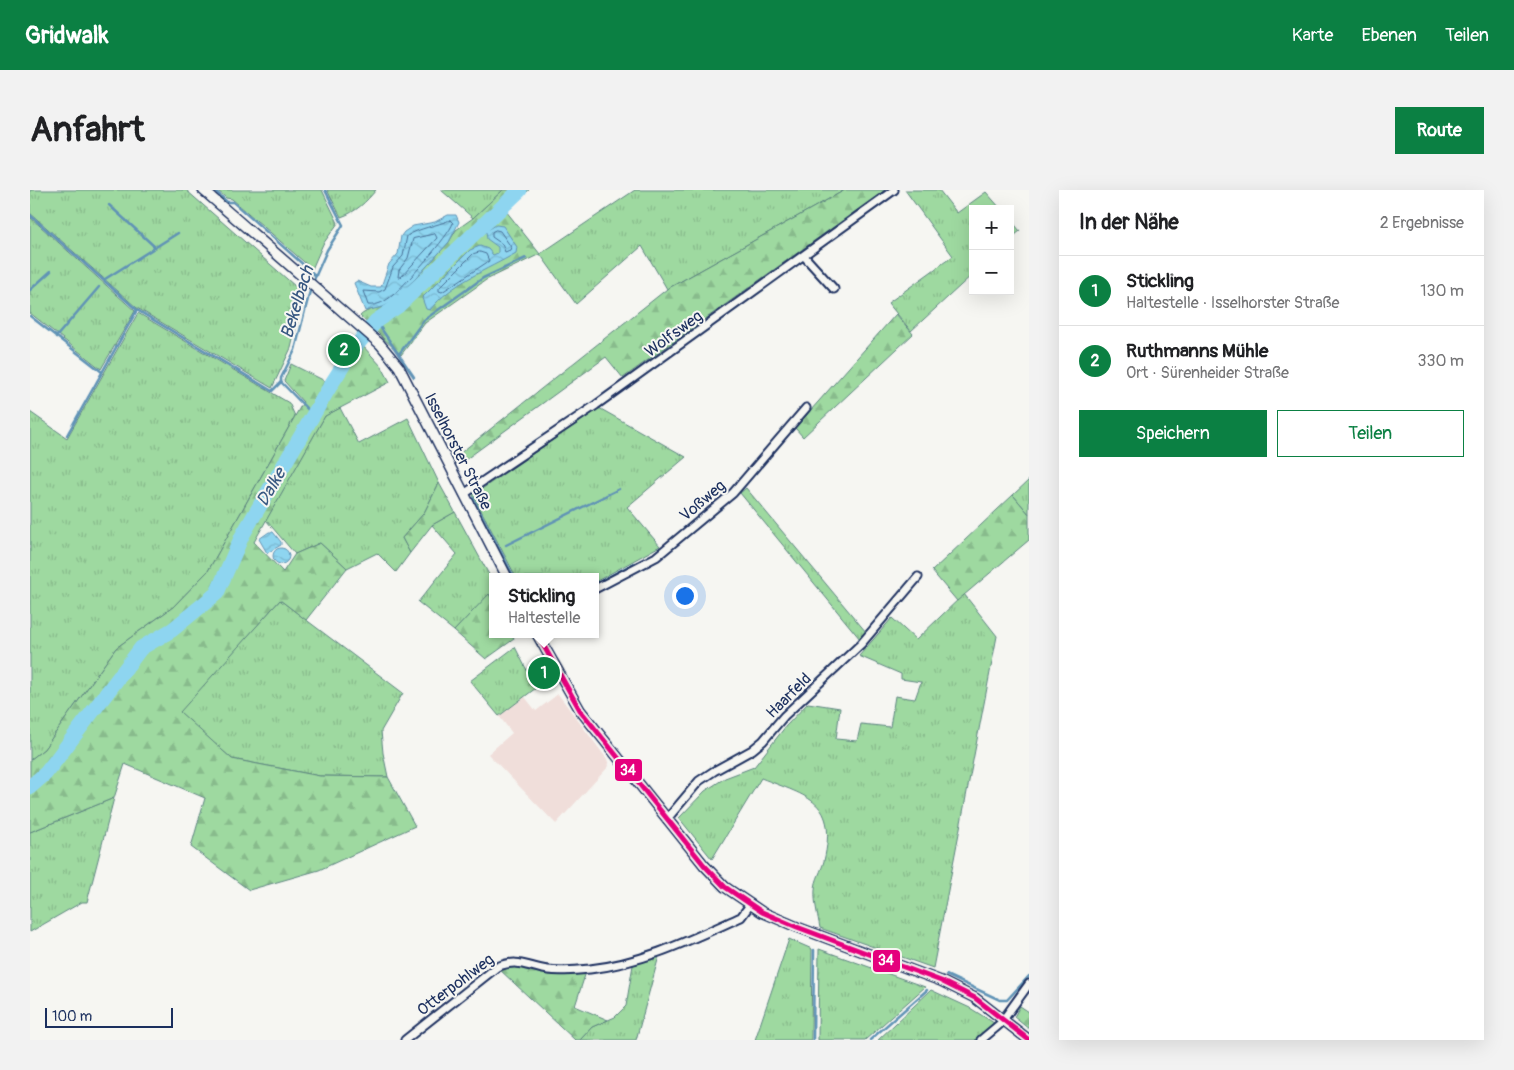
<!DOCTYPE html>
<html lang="de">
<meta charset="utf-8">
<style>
body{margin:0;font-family:Pangolin,sans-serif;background:#f2f2f2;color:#202124}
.controls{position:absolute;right:15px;top:15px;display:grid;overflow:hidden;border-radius:0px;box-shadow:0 5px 20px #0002}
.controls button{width:45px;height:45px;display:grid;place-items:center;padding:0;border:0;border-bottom:1px solid #e0e0e0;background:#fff;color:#202124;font:25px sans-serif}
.scale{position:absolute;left:15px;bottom:12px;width:128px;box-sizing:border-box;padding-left:5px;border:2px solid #1b2f5e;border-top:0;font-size:14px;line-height:18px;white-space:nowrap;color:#1b2f5e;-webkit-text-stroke:4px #f6f6f2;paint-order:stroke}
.you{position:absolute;left:654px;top:405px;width:18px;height:18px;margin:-12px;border:4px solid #fff;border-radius:50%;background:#1a73e8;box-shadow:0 0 0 8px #1a73e833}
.badge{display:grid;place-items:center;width:32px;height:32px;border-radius:50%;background:#0b8043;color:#fff;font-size:16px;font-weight:700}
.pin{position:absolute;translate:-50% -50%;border:2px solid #fff;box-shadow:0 1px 5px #0006}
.popup{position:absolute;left:459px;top:383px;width:110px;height:65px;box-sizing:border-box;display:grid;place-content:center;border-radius:0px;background:#fff;filter:drop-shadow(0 1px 4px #0005);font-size:16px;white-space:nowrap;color:#757577}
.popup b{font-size:19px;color:#202124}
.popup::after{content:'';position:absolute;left:50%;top:100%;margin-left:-10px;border:10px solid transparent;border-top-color:#fff}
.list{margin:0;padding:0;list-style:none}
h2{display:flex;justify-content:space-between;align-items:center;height:65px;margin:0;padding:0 20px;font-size:21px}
h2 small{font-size:16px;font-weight:400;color:#757577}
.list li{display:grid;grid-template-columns:32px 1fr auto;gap:15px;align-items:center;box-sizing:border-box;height:70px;padding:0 20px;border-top:1px solid #e0e0e0}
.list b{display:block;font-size:19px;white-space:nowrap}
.list p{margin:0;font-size:16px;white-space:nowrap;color:#757577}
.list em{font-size:16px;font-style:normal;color:#757577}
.actions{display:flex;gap:10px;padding:15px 20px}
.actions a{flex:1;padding:11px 0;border:1px solid #0b8043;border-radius:0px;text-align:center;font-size:18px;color:#0b8043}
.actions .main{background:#0b8043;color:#fff}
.map{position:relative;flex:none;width:999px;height:850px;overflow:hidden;border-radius:0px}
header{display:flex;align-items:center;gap:30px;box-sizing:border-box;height:70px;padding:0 25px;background:#0b8043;color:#fff}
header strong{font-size:24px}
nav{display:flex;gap:28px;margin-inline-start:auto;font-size:18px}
.intro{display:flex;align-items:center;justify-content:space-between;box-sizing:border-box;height:120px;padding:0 30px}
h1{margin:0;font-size:35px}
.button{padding:12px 22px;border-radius:0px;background:#0b8043;color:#fff;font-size:18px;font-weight:700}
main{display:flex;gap:30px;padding:0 30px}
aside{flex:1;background:#fff;border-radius:0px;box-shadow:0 5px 20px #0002}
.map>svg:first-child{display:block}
.built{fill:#f0deda}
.grass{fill:url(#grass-tufts);stroke:#5c847f}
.forest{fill:url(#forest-firs);stroke:#5c847f}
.water{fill:url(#water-waves);stroke:#6093b6}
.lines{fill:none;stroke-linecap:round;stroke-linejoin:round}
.shore{stroke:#497198;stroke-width:1}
.stream{stroke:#6093b6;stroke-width:2.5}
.river{stroke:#8ed5f0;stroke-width:15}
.minor-casing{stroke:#1b2f5e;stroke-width:11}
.tertiary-casing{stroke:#1b2f5e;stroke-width:12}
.minor{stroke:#f6f6f2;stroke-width:7}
.tertiary{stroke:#f6f6f2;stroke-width:9}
.bus-1-casing{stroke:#f6f6f2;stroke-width:9}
.bus-1{stroke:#e5007d;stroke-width:5}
.labels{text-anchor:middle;stroke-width:4;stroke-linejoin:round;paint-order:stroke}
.street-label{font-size:16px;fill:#1b2f5e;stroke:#f6f6f2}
.water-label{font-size:18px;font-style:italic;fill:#385882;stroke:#f6f6f2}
.line-badge{stroke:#f6f6f2;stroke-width:2}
.badge-label{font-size:14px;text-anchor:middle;font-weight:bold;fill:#fff}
</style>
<header>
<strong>Gridwalk</strong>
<nav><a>Karte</a><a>Ebenen</a><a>Teilen</a></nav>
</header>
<div class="intro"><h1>Anfahrt</h1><a class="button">Route</a></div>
<main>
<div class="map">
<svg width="999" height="850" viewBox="0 0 999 850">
<defs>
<pattern id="grass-tufts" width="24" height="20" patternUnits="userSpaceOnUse" patternTransform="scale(1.25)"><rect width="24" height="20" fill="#9ed9a0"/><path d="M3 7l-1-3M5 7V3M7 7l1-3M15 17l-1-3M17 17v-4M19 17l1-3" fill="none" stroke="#88bb8c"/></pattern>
<pattern id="forest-firs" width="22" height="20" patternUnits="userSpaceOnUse" patternTransform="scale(1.25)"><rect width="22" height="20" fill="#9ed9a0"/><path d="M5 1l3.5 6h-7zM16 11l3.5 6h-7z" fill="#88bb8c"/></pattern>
<pattern id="water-waves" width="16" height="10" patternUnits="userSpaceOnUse" patternTransform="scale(1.25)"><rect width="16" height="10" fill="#8ed5f0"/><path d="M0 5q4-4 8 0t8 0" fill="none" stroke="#7ab7d0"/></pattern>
</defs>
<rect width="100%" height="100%" fill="#f6f6f2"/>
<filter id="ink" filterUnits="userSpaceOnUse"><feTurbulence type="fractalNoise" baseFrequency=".02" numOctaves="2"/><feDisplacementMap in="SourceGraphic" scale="10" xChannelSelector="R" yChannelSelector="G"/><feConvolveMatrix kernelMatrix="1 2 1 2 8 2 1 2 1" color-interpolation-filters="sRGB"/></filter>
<g filter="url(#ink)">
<polygon class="built" points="528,504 577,569 579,576 526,634 458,564 482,543 469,526 495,507 506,521"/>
<g class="grass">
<polygon points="0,0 156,0 274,104 261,158 242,198 107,118 0,23"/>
<polygon points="187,0 292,0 308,33 293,54 282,79 202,9 196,8"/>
<path d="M 297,0 L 346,0 C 336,12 326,22 311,27 Z"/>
<polygon points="411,0 473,0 443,28"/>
<polygon points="605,0 815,0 637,99 612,56 546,114 510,64"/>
<polygon points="875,0 909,0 927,23 956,2 971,19 943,19 943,84 881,141 858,113 923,66"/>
<polygon points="0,27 105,121 71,179 0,123"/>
<polygon points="980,29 990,41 980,49"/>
<polygon points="108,123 259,213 265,226 178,381 143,417 86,458 14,559 0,570 0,222 37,248"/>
<polygon points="310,218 329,254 378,228 409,293 394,323 372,348 380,363 366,382 347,363 317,378 290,353 265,364 236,330 295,226"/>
<polygon points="569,218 656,267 597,317 630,356 565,392 565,387 486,387 443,305"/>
<polygon points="999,290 999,324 983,305"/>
<polygon points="716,298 836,442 830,449 710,303"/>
<polygon points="425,322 463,392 463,411 459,405 424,441 388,412 427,364 402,335"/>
<path d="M 934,404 L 967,446 L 903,778 L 790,738 C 788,726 784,712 785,700 C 785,690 792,680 794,671 C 808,611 779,607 731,588 L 682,669 L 649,628 L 675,601 L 695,588 L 724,577 L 756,536 L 778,513 L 810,518 L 806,549 L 827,551 L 831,534 L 860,537 L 865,506 L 885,509 L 891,492 L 871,489 L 871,484 L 829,466 L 862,428 L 886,450 Z"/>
<polygon points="250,410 373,503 351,541 353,563 358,587 290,586 202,569 149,522"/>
<polygon points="485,457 506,498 469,526 440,491"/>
<polygon points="84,608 57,712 52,712 0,742 0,642"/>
<polygon points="759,749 782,759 781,850 725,850"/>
<polygon points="789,759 895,797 835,850 788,850"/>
<polygon points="629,766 606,850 550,850 562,837 585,827 596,816 603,775"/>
<polygon points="901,800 940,818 964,833 959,841 947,850 848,850"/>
</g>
<g class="forest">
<path d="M 473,0 L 499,0 L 476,21 L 510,64 L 456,90 L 395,133 L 371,165 L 330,126 C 336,119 354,117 365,111 L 419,52 L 426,40 L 443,28 Z"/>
<polygon points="815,0 855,0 593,188 576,167 428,275 424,268 637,99"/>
<polygon points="866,124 883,144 773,247 765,238"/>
<polygon points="332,155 352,177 360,192 295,226 224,352 253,382 265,364 290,353 317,378 276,430 250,410 150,522 202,569 290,586 358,587 385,636 289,680 219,700 161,657 175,608 95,574 84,608 0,642 0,570 14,559 86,458 143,417 178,381 273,212 254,191 261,174 295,191 312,180"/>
<polygon points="409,293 425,322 402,335 380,363 372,348 394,323"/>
<polygon points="983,305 999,324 999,350 927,411 902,381"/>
<polygon points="459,404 463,411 463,444 481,444 484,449 456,469 424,441"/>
<polygon points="479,776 556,782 545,816 578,830 562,837 550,850 545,850 469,779"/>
<polygon points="990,816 999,822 999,839 984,827"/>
</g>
<g class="water">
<polygon points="418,25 426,25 429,32 419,52 365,111 353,117 335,121 324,93 327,91 341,97 351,97 359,74 368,64 371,46 374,42 383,36 405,32"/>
<path d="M 466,35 L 473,36 L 487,57 L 486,63 C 457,80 421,93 400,120 L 396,119 L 392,108 L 440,60 L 450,56 L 458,59 L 463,65 L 468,63 L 468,57 L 457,49 L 456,41 Z"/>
<polygon points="239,342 243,342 251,352 251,355 237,363 229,349"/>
<circle cx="251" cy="366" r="8"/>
</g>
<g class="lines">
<g class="shore">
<path d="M 420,30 L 423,33 C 419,46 374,96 363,105 C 356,111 347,116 338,115 L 333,101 L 349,102 L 355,99 L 363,77 L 373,66 L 377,46 C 389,38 406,36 420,30 Z"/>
<polygon points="466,40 470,41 481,57 480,60 475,62 472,54 462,47 462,42"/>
<polygon points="405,44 407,48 371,87 368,87 369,80 378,68 383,49"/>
<polygon points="450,62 456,64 459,71 412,102 409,101 409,98 443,64"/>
</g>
<g class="stream">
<polyline points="184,0 197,12 203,12 286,86"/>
<polyline points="79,15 125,57"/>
<polyline points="0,25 107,120 242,201 251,192"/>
<polyline points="75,89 148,43"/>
<polyline points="283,92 297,60 313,35 295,0"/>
<polyline points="281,97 265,160 251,188 251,192 283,225"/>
<polyline points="0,100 21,81"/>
<polyline points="0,126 72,182"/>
<polyline points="346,131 384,187"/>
<polyline points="26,147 69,97"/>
<polyline points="369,164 394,130 453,88 496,68"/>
<polyline points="37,245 107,120"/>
<polyline points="443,308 484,387"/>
<polyline points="476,355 589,299"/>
<polyline points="565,394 604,373"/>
<polyline points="916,785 970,810 977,810 999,786"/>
<polyline points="783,850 784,760"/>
<polyline points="840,850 897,800"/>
</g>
<polyline class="river" points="0,597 16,583 111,458 142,440 187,403 212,346 302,193 323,160 346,131 368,116 490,0"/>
<g class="minor-casing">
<g id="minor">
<polyline points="774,66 804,99"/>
<polyline points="434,304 566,215 864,0"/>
<polyline points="565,399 626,367 703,303 776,218"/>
<polyline points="637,629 669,591 684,581 722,560 733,551 754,526 831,454 888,387"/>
<path d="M 375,850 L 467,777 C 489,768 497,777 518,780 C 532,782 546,780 560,779 C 614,773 662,749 711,727 L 720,715"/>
<polyline points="951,850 970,834 999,794"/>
</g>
</g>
<g class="tertiary-casing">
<g id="tertiary">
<polyline points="173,0 350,154 369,177 477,387"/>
<polyline points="507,444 550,520 674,675 695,697 732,722 767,737 911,791 945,808 999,850"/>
</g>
</g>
<use href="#minor" class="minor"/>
<use href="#tertiary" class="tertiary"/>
<g class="bus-1-casing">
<polyline id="bus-1" points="507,444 550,520 674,675 695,697 732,722 767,737 911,791 945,808 999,850"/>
</g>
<use href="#bus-1" class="bus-1"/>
</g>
</g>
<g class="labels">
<g class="street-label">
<text transform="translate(643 143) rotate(-36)" y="6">Wolfsweg</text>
<text transform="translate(429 261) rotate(63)" y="6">Isselhorster Straße</text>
<text transform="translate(672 310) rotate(-40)" y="6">Voßweg</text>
<text transform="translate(758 505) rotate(-45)" y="6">Haarfeld</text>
<text transform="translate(425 794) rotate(-37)" y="6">Otterpohlweg</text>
</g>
<g class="water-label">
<text transform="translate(267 112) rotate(-73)" y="6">Bekelbach</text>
<text transform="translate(241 297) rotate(-60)" y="6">Dalke</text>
</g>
</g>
<g class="line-badge">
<rect x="584" y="568" width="29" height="24" rx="5" fill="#e5007d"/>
<rect x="842" y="759" width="29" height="24" rx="5" fill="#e5007d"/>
</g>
<g class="badge-label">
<text x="598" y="585">34</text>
<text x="856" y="775">34</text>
</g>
</svg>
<div class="controls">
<button>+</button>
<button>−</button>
</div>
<div class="scale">100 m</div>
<div class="you"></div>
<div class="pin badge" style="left:514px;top:483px">1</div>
<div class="popup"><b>Stickling</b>Haltestelle</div>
<div class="pin badge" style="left:314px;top:160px">2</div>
</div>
<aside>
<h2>In der Nähe<small>2 Ergebnisse</small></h2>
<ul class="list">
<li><span class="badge">1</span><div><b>Stickling</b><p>Haltestelle · Isselhorster Straße</p></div><em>130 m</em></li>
<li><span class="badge">2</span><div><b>Ruthmanns Mühle</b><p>Ort · Sürenheider Straße</p></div><em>330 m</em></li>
</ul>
<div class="actions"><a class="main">Speichern</a><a>Teilen</a></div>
</aside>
</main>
